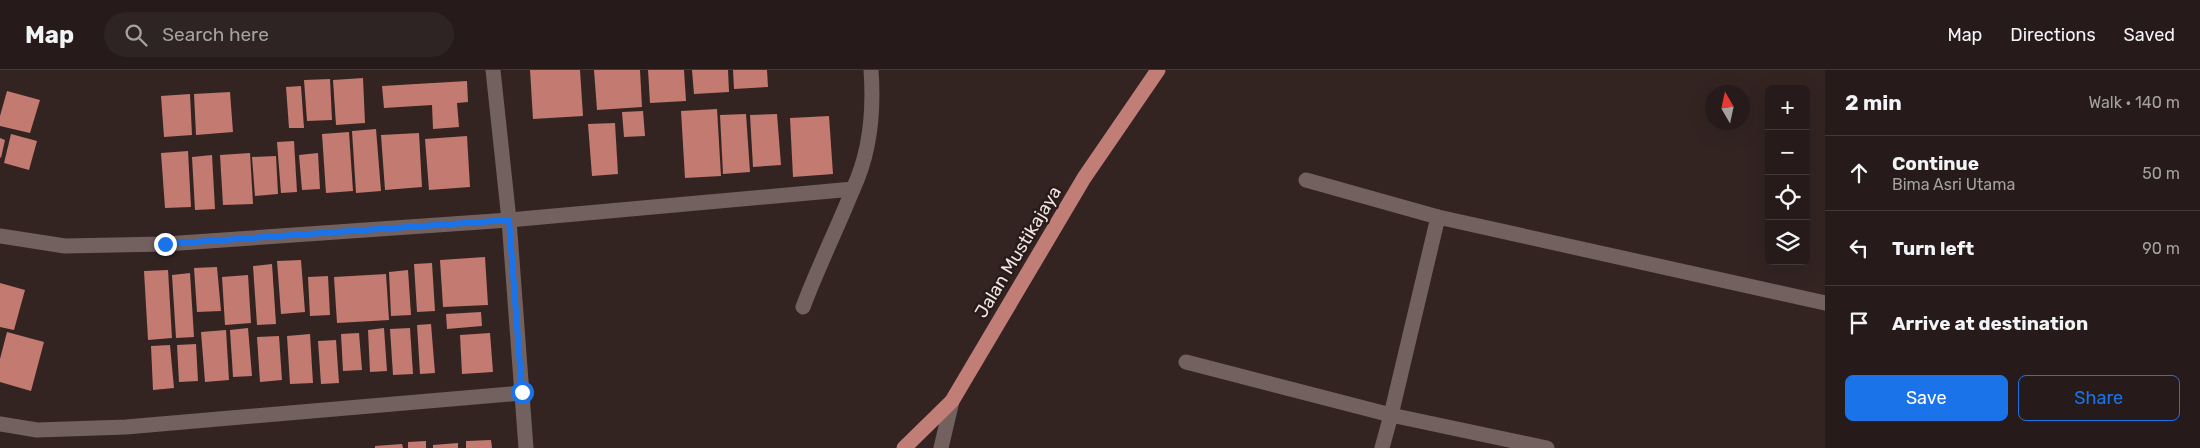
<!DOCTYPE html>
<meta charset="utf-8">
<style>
body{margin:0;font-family:Rubik,sans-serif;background:#2e2423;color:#f1f3f6}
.controls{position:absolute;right:15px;top:15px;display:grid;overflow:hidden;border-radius:8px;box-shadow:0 5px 20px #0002}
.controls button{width:45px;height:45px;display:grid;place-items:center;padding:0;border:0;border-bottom:1px solid #423939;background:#261b1a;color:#f1f3f6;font:25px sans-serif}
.compass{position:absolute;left:1705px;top:15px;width:45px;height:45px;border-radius:50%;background:#261b1a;box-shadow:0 5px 20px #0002;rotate:351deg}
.stop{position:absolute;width:15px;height:15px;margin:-11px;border:4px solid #1a73e8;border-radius:50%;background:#fff}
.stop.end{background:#1a73e8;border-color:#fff;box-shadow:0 1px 5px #0008}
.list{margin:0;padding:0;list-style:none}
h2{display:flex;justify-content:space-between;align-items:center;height:65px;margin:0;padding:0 20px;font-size:21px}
h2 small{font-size:16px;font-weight:400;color:#a4a1a2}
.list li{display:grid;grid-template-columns:32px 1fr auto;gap:15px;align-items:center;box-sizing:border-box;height:75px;padding:0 20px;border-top:1px solid #423939}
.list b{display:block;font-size:19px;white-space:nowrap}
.list p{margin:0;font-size:16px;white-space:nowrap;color:#a4a1a2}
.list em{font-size:16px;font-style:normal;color:#a4a1a2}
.actions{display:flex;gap:10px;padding:15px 20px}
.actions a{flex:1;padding:11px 0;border:1px solid #1a73e8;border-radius:8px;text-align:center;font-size:18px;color:#1a73e8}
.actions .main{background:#1a73e8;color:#fff}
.icon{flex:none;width:28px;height:28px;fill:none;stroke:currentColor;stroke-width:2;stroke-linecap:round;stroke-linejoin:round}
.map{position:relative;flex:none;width:1825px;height:378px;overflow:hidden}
header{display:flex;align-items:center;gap:30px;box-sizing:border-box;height:70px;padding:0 25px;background:#261b1a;border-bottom:1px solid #423939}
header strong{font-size:24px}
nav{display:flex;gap:28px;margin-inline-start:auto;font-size:18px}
.search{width:350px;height:45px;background:#2e2423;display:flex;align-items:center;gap:12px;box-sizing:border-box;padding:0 18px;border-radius:28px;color:#a4a1a2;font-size:19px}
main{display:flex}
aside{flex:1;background:#261b1a}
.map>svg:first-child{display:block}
.building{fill:#c37a70}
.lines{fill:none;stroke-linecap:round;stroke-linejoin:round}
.minor{stroke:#73615f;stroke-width:15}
.major{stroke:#c17e76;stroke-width:15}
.route{stroke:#1a73e8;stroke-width:6}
.labels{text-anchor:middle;stroke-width:5;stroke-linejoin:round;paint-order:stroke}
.street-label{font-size:18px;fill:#efe5e3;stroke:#291b19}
</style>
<header>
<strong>Map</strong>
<div class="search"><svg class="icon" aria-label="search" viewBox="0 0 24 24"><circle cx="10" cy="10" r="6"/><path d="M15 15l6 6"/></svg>Search here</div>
<nav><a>Map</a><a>Directions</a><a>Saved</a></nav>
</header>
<main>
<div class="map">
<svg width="1825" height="378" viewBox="0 0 1825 378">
<rect width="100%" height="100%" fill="#332422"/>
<g class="building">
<polygon points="530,0 580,0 583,46 533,49"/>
<polygon points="594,0 640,0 642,37 597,40"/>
<polygon points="648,0 684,0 686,31 650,33"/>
<polygon points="692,0 728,0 729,22 694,24"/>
<polygon points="733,0 767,0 768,17 734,19"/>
<polygon points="363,8 365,53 336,55 333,10"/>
<polygon points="330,9 332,50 307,51 304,10"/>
<polygon points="467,11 468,32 457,33 459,57 433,59 432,35 384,38 382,16"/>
<polygon points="301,16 304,58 289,58 286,17"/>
<polygon points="7,21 40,30 30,63 0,56 0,46"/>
<polygon points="230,22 233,62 196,65 194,24"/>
<polygon points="190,24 192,65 164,67 161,26"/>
<polygon points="717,39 721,106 685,108 681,41"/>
<polygon points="643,41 645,66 624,67 622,42"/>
<polygon points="746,44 750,102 723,104 720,45"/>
<polygon points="777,44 781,95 753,97 750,45"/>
<polygon points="829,46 833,104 793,107 790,48"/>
<polygon points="615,53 618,104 592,106 588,54"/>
<polygon points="376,59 381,121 356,123 352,61"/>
<polygon points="349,62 353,121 326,123 322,64"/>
<polygon points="419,63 422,117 385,120 381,65"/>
<polygon points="11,64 37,71 29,100 4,93"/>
<polygon points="467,66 470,117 429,120 425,69"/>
<polygon points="0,68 5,70 1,88 0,87"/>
<polygon points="294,71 297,122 281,123 277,72"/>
<polygon points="188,81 191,137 165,138 161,83"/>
<polygon points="250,83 253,134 223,135 220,85"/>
<polygon points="318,83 320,119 302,120 299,85"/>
<polygon points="212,85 215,139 195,140 192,87"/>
<polygon points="276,86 278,124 255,126 252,87"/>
<polygon points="485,187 488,235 443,237 440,190"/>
<polygon points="301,190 305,242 281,244 277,191"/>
<polygon points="432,193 435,241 417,242 414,194"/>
<polygon points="272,194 276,254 257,255 253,196"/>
<polygon points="217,197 221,241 197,242 194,198"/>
<polygon points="168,200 172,268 148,270 144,201"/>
<polygon points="408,200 411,245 391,246 389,202"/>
<polygon points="190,203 194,267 176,268 172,205"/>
<polygon points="386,204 389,250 337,253 334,207"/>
<polygon points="248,205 251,253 225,255 222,207"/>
<polygon points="328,206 330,245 310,246 308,207"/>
<polygon points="0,213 25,220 14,260 0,257"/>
<polygon points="481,242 482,256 447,259 446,244"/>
<polygon points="431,254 435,303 420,304 417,255"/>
<polygon points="248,258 252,306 233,307 230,260"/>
<polygon points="384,258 387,301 370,302 368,260"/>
<polygon points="410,258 413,304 393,305 390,259"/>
<polygon points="226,260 229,310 205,312 201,262"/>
<polygon points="7,262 44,272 31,321 0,312 0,289"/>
<polygon points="359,263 362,300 343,301 341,264"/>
<polygon points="490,263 493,302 462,304 460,265"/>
<polygon points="310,264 313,313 290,314 287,266"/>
<polygon points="279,266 282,310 260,312 257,267"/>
<polygon points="336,270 339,313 321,314 318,271"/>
<polygon points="196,274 198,311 179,312 177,275"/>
<polygon points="170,275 174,318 153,320 151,276"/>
<polygon points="491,370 492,378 466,378 466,371"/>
<polygon points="426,371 426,378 408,378 408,372"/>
<polygon points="458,373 458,378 433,378 433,375"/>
<polygon points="402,374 403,378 375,378 375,376"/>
</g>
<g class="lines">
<g class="minor">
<polyline points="493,0 509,150 526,378"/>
<polyline points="1306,110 1438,147 1825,233"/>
<path d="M 0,166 L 65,176 L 165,174 L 509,150 L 853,119 C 871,81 874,41 871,0"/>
<path d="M 803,237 C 818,197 837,159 853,119"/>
<polyline points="1186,292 1391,345 1547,378"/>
<polyline points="0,354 37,360 126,357 522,323"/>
<polyline points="941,378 952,331"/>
<polyline points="1382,378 1391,345 1438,147"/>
</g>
<polyline class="major" points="904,378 952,331 1084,108 1158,0"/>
</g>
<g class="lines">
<polyline class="route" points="165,174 509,150 522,322"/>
</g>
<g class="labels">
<g class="street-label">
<text transform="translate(1018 182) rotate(-59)" y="6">Jalan Mustikajaya</text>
</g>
</g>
</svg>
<div class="controls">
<button>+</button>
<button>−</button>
<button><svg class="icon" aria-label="locate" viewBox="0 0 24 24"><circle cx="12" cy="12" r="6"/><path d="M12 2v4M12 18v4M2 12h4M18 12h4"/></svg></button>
<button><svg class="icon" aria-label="layers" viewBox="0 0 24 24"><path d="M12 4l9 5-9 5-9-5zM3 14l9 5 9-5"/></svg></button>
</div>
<svg class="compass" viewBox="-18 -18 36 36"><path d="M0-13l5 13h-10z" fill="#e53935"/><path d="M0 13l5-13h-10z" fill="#a4a1a2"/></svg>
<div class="stop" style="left:522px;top:322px"></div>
<div class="stop end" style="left:165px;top:174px"></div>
</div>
<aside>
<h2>2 min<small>Walk · 140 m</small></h2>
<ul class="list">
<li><svg class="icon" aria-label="ahead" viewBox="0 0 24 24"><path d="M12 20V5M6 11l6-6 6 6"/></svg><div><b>Continue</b><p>Bima Asri Utama</p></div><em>50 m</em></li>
<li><svg class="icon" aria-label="left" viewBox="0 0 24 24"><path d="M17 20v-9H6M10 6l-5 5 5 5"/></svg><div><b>Turn left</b></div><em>90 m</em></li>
<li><svg class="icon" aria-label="arrive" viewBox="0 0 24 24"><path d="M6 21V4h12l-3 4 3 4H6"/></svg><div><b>Arrive at destination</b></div></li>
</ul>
<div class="actions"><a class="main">Save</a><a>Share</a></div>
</aside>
</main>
